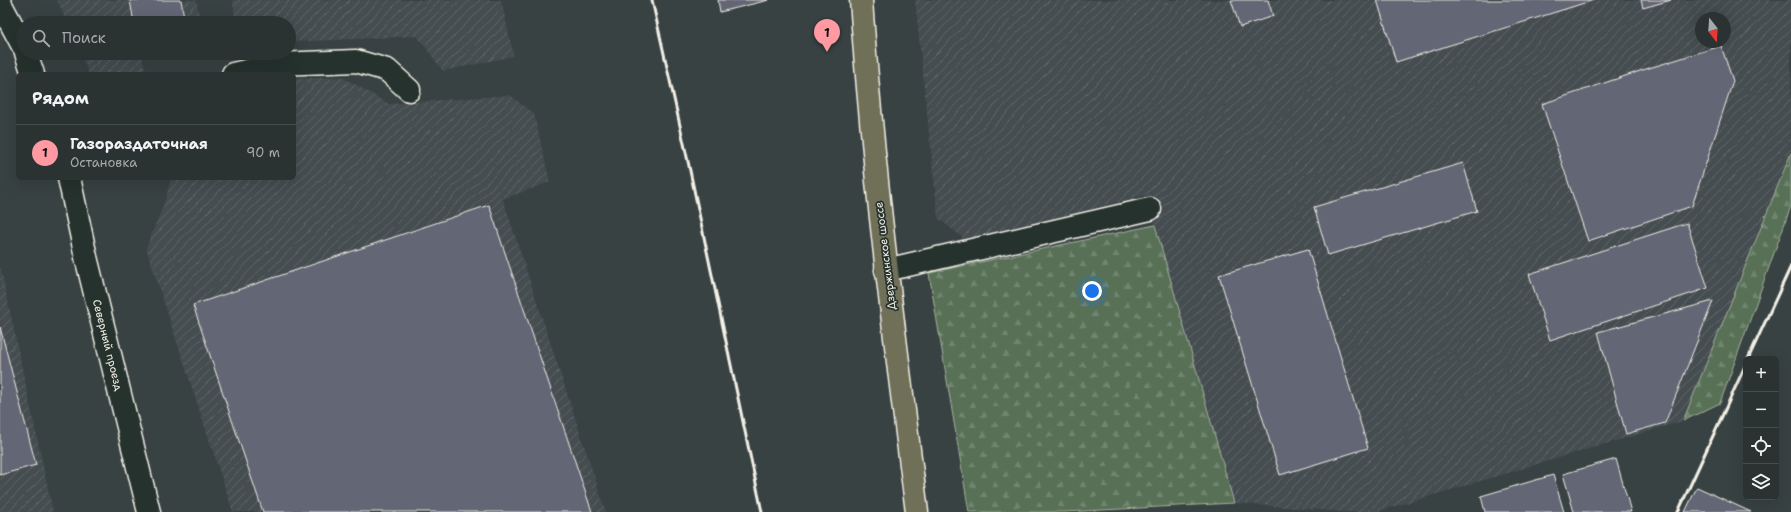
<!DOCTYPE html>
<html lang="ru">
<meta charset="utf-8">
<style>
body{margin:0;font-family:"Shantell Sans",sans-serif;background:#323a3a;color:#f1f3f6}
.controls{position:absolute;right:12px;bottom:12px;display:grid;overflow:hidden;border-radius:6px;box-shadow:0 4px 16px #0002}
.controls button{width:36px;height:36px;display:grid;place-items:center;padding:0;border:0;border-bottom:1px solid #464d4d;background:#2a3232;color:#f1f3f6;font:20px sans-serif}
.compass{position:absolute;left:1695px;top:12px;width:36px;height:36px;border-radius:50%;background:#2a3232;box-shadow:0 4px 16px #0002;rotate:163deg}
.you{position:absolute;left:1092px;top:291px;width:14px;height:14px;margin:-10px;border:3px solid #fff;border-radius:50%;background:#1a73e8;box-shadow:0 0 0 6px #1a73e833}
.badge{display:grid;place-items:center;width:26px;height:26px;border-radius:50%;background:#ff9aa2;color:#111;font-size:13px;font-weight:700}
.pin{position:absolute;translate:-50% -33px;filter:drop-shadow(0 1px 2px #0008)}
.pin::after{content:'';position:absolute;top:21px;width:14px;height:12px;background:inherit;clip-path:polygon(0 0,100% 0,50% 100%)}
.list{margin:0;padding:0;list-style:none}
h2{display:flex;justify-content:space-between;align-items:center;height:52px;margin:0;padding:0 16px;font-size:17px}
h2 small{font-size:13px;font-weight:400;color:#a5aaac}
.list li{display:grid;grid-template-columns:26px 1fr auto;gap:12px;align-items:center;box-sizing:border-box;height:56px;padding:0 16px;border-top:1px solid #464d4d}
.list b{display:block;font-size:15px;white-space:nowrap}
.list p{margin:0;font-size:13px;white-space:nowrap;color:#a5aaac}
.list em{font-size:13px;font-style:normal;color:#a5aaac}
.icon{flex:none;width:22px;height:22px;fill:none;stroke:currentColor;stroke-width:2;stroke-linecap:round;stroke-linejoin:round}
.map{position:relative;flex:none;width:1791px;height:512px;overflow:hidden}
.search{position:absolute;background:#2a3232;box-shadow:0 4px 16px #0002;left:16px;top:16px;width:280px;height:44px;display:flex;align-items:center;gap:10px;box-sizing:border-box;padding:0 14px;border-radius:22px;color:#a5aaac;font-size:15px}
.panel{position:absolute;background:#2a3232;box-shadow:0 4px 16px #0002;left:16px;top:72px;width:280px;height:108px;border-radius:6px}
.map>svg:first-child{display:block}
.industrial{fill:url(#industrial-furrows);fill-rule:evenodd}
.forest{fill:url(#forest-firs);stroke:#a6b1a0}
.building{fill:#626674;stroke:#f4f1e8}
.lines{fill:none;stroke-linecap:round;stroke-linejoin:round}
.minor-casing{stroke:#f4f1e8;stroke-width:25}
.major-casing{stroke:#f4f1e8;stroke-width:25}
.minor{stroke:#26332d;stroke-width:22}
.major{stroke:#706f59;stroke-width:22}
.rail{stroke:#f4f1e8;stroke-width:3}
.labels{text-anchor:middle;stroke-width:3.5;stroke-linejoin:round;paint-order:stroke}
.street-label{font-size:11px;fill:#f4f1e8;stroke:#26332d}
</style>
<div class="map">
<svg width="1791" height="512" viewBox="0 0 1791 512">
<defs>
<pattern id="industrial-furrows" width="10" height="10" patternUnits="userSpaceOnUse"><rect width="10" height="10" fill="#454d51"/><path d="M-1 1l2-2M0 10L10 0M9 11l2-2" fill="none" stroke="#60676a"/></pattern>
<pattern id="forest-firs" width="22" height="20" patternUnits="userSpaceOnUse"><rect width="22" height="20" fill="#587157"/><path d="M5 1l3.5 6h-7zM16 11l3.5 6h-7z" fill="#71866f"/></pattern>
</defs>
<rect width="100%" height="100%" fill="#384242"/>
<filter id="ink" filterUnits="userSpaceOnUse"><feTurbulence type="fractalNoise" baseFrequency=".025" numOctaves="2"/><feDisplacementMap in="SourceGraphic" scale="8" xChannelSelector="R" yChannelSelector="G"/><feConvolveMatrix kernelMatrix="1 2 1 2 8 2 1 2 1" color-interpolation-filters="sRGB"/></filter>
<g filter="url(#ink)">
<g class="industrial">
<polygon points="57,0 196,0 201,23 67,23"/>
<polygon points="233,0 501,0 514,56 443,71 417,36 289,42 289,23 235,23"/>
<path d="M 915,0 L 1791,0 L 1791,153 L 1683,421 L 1376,512 L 1344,512 L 1234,503 L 1146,195 L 967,241 L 938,218 ZM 1701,18 L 1725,18 L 1725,42 L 1701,42 Z"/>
<polygon points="80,53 141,53 146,74 89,74"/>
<polygon points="342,77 389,104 510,95 534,114 550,182 503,199 606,512 233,512 146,248 166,198 171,178 294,178 294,79"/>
<polygon points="0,265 53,512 0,512"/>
</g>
<g class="forest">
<polygon points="1791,153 1791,206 1720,403 1683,421"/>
<polygon points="1155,225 1234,503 1065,512 969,512 929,273"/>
</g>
<g class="building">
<polygon points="130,0 181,0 185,23 134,23"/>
<polygon points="718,0 769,0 720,12"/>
<polygon points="1231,0 1268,0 1273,16 1240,27"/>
<polygon points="1377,0 1594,0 1396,62"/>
<polygon points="1641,0 1671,0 1643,8"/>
<polygon points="1721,46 1733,81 1692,206 1588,241 1542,104 1646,69"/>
<polygon points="1463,163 1477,211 1328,255 1314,207"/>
<polygon points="489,205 592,512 263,512 193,305"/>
<polygon points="1687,223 1708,288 1550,340 1529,274"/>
<polygon points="1308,249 1368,448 1280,475 1219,275"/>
<polygon points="1713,301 1665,423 1626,434 1598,332"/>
<polygon points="0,327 36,465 0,475"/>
<polygon points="1616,459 1631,512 1574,512 1563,474"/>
<polygon points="1553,475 1564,512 1485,512 1481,496"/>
<polygon points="1697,487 1751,512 1685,512"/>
</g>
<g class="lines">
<g class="minor-casing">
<g id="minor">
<polyline points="0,3 23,46"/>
<polyline points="26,53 33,74"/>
<polyline points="233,74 277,64 356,61 387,70 409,90"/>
<polyline points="69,178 86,257 149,512"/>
<polyline points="886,270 1150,209"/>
</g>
</g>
<g class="major-casing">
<path id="major" d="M 861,0 C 873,172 895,341 917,512"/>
</g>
<use href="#minor" class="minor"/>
<use href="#major" class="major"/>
<g class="rail">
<polyline points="652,0 689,166 762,512"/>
<polyline points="1748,359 1791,266"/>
<polyline points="1678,512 1746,364"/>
</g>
</g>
</g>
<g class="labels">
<g class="street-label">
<text transform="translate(885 256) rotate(-97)" y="4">Дзержинское шоссе</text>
<text transform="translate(108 345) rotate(76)" y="4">Северный проезд</text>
</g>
</g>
</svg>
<div class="controls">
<button>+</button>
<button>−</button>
<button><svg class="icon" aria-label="locate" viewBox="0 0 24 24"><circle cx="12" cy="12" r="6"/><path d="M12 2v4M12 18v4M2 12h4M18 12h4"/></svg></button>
<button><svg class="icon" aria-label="layers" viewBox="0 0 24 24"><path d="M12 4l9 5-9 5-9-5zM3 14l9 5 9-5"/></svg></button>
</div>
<svg class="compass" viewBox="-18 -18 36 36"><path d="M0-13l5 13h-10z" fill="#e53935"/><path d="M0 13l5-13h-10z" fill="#a5aaac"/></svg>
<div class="you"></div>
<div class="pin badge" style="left:827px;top:52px">1</div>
<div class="search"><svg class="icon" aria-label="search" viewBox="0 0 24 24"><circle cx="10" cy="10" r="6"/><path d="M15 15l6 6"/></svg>Поиск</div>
<section class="panel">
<h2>Рядом<small></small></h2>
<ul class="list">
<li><span class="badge">1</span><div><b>Газораздаточная</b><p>Остановка</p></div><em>90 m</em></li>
</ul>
</section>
</div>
